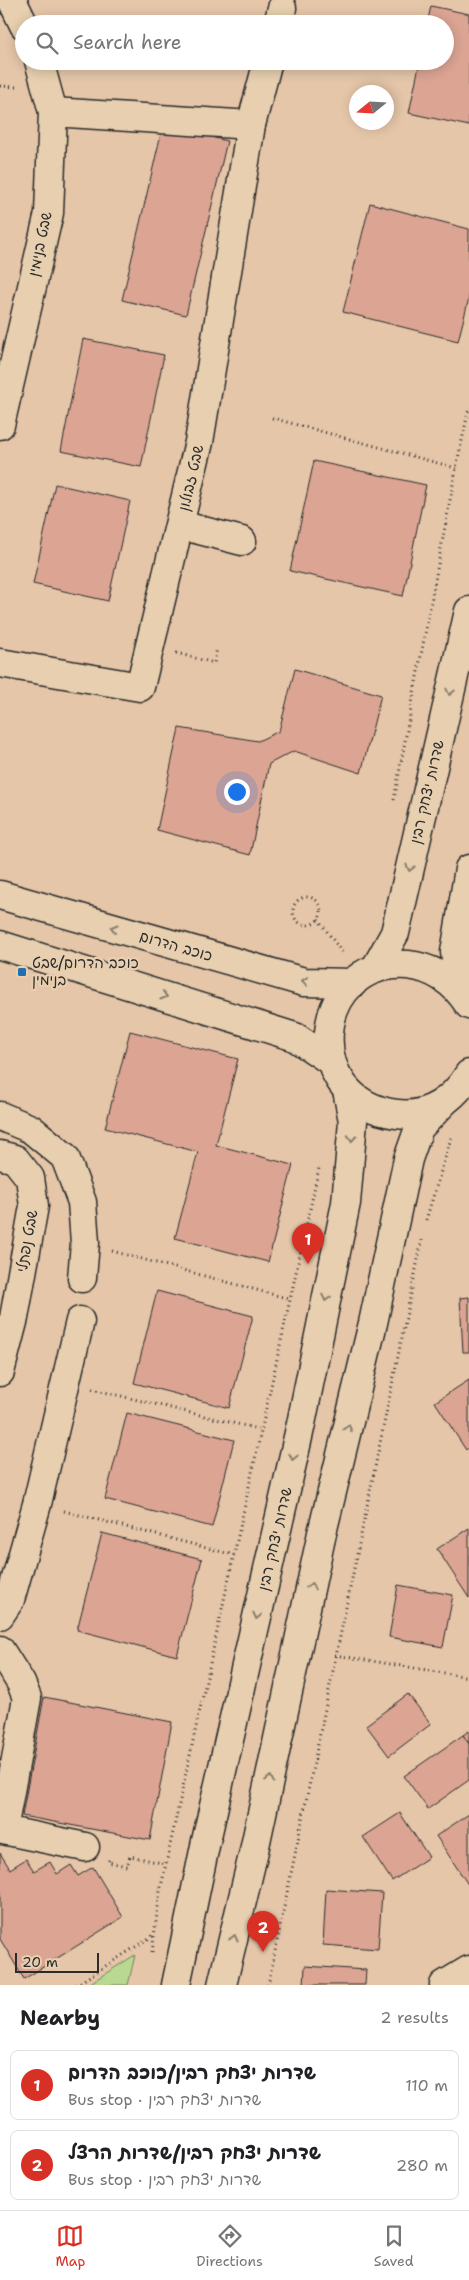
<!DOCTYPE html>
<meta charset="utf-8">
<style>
body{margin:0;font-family:"Shantell Sans","Playpen Sans Hebrew",sans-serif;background:#f6f6f6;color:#202124}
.compass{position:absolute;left:349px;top:85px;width:45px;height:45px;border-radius:50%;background:#fff;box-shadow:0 2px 12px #0003;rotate:252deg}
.scale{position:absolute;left:15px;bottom:12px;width:84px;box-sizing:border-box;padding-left:5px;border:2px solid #2b2b2b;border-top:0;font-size:14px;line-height:18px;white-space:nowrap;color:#2b2b2b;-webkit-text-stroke:4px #e7cfaf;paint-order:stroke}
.you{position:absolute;left:236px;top:791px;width:18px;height:18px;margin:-12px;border:4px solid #fff;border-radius:50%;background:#1a73e8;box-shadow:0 0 0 8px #1a73e833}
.badge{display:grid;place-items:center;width:32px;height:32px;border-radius:50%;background:#d93025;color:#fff;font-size:16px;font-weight:700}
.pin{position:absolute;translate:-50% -41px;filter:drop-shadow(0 1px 2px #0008)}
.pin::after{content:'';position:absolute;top:26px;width:18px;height:15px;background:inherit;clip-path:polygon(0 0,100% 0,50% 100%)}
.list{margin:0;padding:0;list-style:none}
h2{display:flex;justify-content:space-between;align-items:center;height:65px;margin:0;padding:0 20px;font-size:21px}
h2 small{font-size:16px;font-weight:400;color:#757577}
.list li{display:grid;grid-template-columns:32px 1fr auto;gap:15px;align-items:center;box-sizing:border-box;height:70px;margin:0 10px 10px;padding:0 10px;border:1px solid #e0e0e0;border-radius:8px}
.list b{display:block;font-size:19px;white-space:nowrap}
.list p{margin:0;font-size:16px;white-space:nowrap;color:#757577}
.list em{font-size:16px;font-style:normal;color:#757577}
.icon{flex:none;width:28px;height:28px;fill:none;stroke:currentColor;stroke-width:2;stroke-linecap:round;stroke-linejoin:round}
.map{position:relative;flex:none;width:469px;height:1985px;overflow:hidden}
.search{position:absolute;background:#fff;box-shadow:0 2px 12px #0003;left:15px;right:15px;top:15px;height:55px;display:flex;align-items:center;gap:12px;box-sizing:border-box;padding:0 18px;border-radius:28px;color:#757577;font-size:19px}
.sheet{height:225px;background:#fff}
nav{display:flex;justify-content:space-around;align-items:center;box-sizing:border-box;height:70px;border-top:1px solid #e0e0e0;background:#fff;font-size:14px;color:#757577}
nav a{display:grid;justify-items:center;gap:2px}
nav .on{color:#d93025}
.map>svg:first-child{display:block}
.green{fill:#b9d891;stroke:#72825e}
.building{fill:#dba493;stroke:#2b2b2b}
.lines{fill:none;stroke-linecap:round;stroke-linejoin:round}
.minor-casing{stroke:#2b2b2b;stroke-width:31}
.major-casing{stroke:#2b2b2b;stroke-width:31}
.path{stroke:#2b2b2b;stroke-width:3;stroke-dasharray:1 4;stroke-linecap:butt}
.minor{stroke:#e7cfaf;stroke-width:28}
.major{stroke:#e7cfaf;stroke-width:28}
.oneway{stroke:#897d6d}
.poi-dot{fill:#1f6fb2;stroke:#e7cfaf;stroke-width:2}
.labels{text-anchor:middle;stroke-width:4.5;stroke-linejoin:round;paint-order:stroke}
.street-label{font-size:15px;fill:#2b2b2b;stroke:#e7cfaf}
.poi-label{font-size:15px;fill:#2b2b2b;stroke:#e7cfaf;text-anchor:start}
</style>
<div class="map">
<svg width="469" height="1985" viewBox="0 0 469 1985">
<rect width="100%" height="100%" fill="#e5c6a9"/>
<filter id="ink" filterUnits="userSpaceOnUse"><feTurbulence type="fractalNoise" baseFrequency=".02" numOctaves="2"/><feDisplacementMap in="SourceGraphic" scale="10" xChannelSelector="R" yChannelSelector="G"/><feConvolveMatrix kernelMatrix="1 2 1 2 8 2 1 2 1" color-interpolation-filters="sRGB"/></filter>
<g filter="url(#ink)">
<polygon class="green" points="135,1955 128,1985 87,1985"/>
<g class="building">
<polygon points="431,6 469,14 469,126 409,113 420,61 445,61 445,24 427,24"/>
<polygon points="163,125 227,141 186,315 122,300"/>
<polygon points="370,203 469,229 469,298 458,341 343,312"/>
<polygon points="83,339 164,355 141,467 61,451"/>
<polygon points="314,461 426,485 403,596 290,571"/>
<polygon points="55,484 130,501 108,601 33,584"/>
<polygon points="295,669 381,695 361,773 294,751 269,764 250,855 157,830 179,728 258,741 279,731"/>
<polygon points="130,1031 238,1059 216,1145 293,1165 268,1262 175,1238 198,1152 105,1128"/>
<polygon points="157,1291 253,1316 229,1408 134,1383"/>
<polygon points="469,1297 469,1352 463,1352 460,1298"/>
<polygon points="469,1380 469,1447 466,1450 435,1402"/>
<polygon points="127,1413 234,1440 212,1527 105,1499"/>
<polygon points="469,1528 469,1598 437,1549"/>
<polygon points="102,1533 202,1559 177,1656 77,1630"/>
<polygon points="398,1585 453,1595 443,1647 389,1637"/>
<polygon points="408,1694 431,1724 389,1756 366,1725"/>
<polygon points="44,1697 172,1722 150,1840 22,1816"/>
<polygon points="469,1731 469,1744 463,1735"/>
<polygon points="463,1735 469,1744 469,1780 428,1809 404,1776"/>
<polygon points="400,1813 429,1857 392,1881 363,1837"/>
<polygon points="469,1814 469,1886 436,1836"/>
<polygon points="0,1853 10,1869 26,1859 34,1871 50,1862 57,1874 71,1865 78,1876 93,1867 123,1917 24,1979 0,1939"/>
<polygon points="326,1889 382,1893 378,1949 323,1945"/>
<polygon points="305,1966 366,1970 365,1985 304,1985"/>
</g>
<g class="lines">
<g class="minor-casing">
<g id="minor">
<polyline points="12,0 24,25"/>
<polyline points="278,24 282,8"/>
<polyline points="53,112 251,125"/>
<polyline points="0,425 49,213 53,112 39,61"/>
<polyline points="180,525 242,541"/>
<polyline points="0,663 140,687 199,442 251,125 268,61"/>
<polyline points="0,895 304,982 353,983"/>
<polyline points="0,945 295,1037 331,1061"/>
<polyline points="0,1116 31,1129 65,1157 82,1202 85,1243 82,1278"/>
<polyline points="0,1155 15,1159 30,1178 34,1206 14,1318 0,1372"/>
<polyline points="0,1615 10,1600 37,1504 80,1321"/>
<polyline points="0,1650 21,1683 27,1698 3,1830 85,1847"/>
<polyline points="444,1985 469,1970"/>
</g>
</g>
<g class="major-casing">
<g id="major">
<polyline points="375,969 395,933 469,611"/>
<polyline points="460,991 455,952 469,869"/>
<path d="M 469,1005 C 455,983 435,968 408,965 C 312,957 297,1102 397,1114 C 428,1118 454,1099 469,1074"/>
<polyline points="176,1985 206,1841 301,1424 346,1203 353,1121 347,1090"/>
<polyline points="222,1985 254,1851 322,1533 373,1323 408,1159 419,1128 443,1103"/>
</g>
</g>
<g class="path">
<polyline points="0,86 17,87"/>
<polyline points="272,418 456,468"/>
<polyline points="176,653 214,663 217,648"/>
<polyline points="394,800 456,468 469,408"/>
<circle cx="307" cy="911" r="14"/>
<polyline points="318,919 344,955"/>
<polyline points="426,1220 452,1135"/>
<polyline points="112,1251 290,1299"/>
<polyline points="92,1389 262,1430"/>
<polyline points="64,1511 234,1555"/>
<polyline points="335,1655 469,1677"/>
<polyline points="109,1860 108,1862 127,1866 130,1856 166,1864"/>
<polyline points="152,1952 160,1891 319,1168"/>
<polyline points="76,1985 154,1935"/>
<polyline points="268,1985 422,1240"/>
</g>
<use href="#minor" class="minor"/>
<use href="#major" class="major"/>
</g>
<defs><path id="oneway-chevron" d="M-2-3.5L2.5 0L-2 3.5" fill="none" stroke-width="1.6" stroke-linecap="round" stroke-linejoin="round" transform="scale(1.25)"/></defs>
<g class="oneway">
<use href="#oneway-chevron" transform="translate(450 692) rotate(103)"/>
<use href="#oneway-chevron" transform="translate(410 868) rotate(103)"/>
<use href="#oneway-chevron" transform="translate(114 928) rotate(-164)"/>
<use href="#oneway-chevron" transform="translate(305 981) rotate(-173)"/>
<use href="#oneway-chevron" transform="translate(164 996) rotate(17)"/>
<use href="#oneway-chevron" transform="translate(352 1138) rotate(93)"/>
<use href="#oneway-chevron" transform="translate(326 1298) rotate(102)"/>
<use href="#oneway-chevron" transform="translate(348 1428) rotate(-76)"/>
<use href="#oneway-chevron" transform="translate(293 1457) rotate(103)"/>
<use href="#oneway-chevron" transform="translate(311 1586) rotate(-78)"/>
<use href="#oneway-chevron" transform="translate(257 1616) rotate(103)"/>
<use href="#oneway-chevron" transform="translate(270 1779) rotate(-78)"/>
<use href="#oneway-chevron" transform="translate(234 1938) rotate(-76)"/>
</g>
</g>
<rect class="poi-dot" x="17" y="967" width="10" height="10" rx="2.5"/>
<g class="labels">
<g class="street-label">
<text transform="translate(40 244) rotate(-78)" y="5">שבט בנימין</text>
<text transform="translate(191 478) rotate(-77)" y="5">שבט זבולון</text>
<text transform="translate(427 792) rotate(-77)" y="5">שדרות יצחק רבין</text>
<text transform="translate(176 946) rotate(16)" y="5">כוכב הדרום</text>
<text transform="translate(27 1241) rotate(-80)" y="5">שבט נפתלי</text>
<text transform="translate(275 1539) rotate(-77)" y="5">שדרות יצחק רבין</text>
</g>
<g class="poi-label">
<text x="32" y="968">כוכב הדרום/שבט<tspan x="32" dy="17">בנימין</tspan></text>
</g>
</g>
</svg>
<svg class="compass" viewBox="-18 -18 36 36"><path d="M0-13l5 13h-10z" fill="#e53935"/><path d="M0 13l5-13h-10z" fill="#757577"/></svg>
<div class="scale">20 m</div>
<div class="you"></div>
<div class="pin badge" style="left:308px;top:1264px">1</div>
<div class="pin badge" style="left:263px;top:1952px">2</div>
<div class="search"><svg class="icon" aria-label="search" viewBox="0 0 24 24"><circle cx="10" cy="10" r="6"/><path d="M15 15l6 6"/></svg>Search here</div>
</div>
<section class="sheet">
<h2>Nearby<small>2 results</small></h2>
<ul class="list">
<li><span class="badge">1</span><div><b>שדרות יצחק רבין/כוכב הדרום</b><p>Bus stop · שדרות יצחק רבין</p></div><em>110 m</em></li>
<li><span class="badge">2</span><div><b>שדרות יצחק רבין/שדרות הרצל</b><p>Bus stop · שדרות יצחק רבין</p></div><em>280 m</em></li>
</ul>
</section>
<nav>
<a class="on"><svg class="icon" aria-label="map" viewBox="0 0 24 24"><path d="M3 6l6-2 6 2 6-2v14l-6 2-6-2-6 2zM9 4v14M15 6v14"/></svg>Map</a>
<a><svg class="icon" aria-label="directions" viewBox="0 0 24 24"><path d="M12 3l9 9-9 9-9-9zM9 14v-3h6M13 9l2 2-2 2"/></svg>Directions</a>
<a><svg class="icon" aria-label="saved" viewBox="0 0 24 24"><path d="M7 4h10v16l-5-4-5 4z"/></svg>Saved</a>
</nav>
